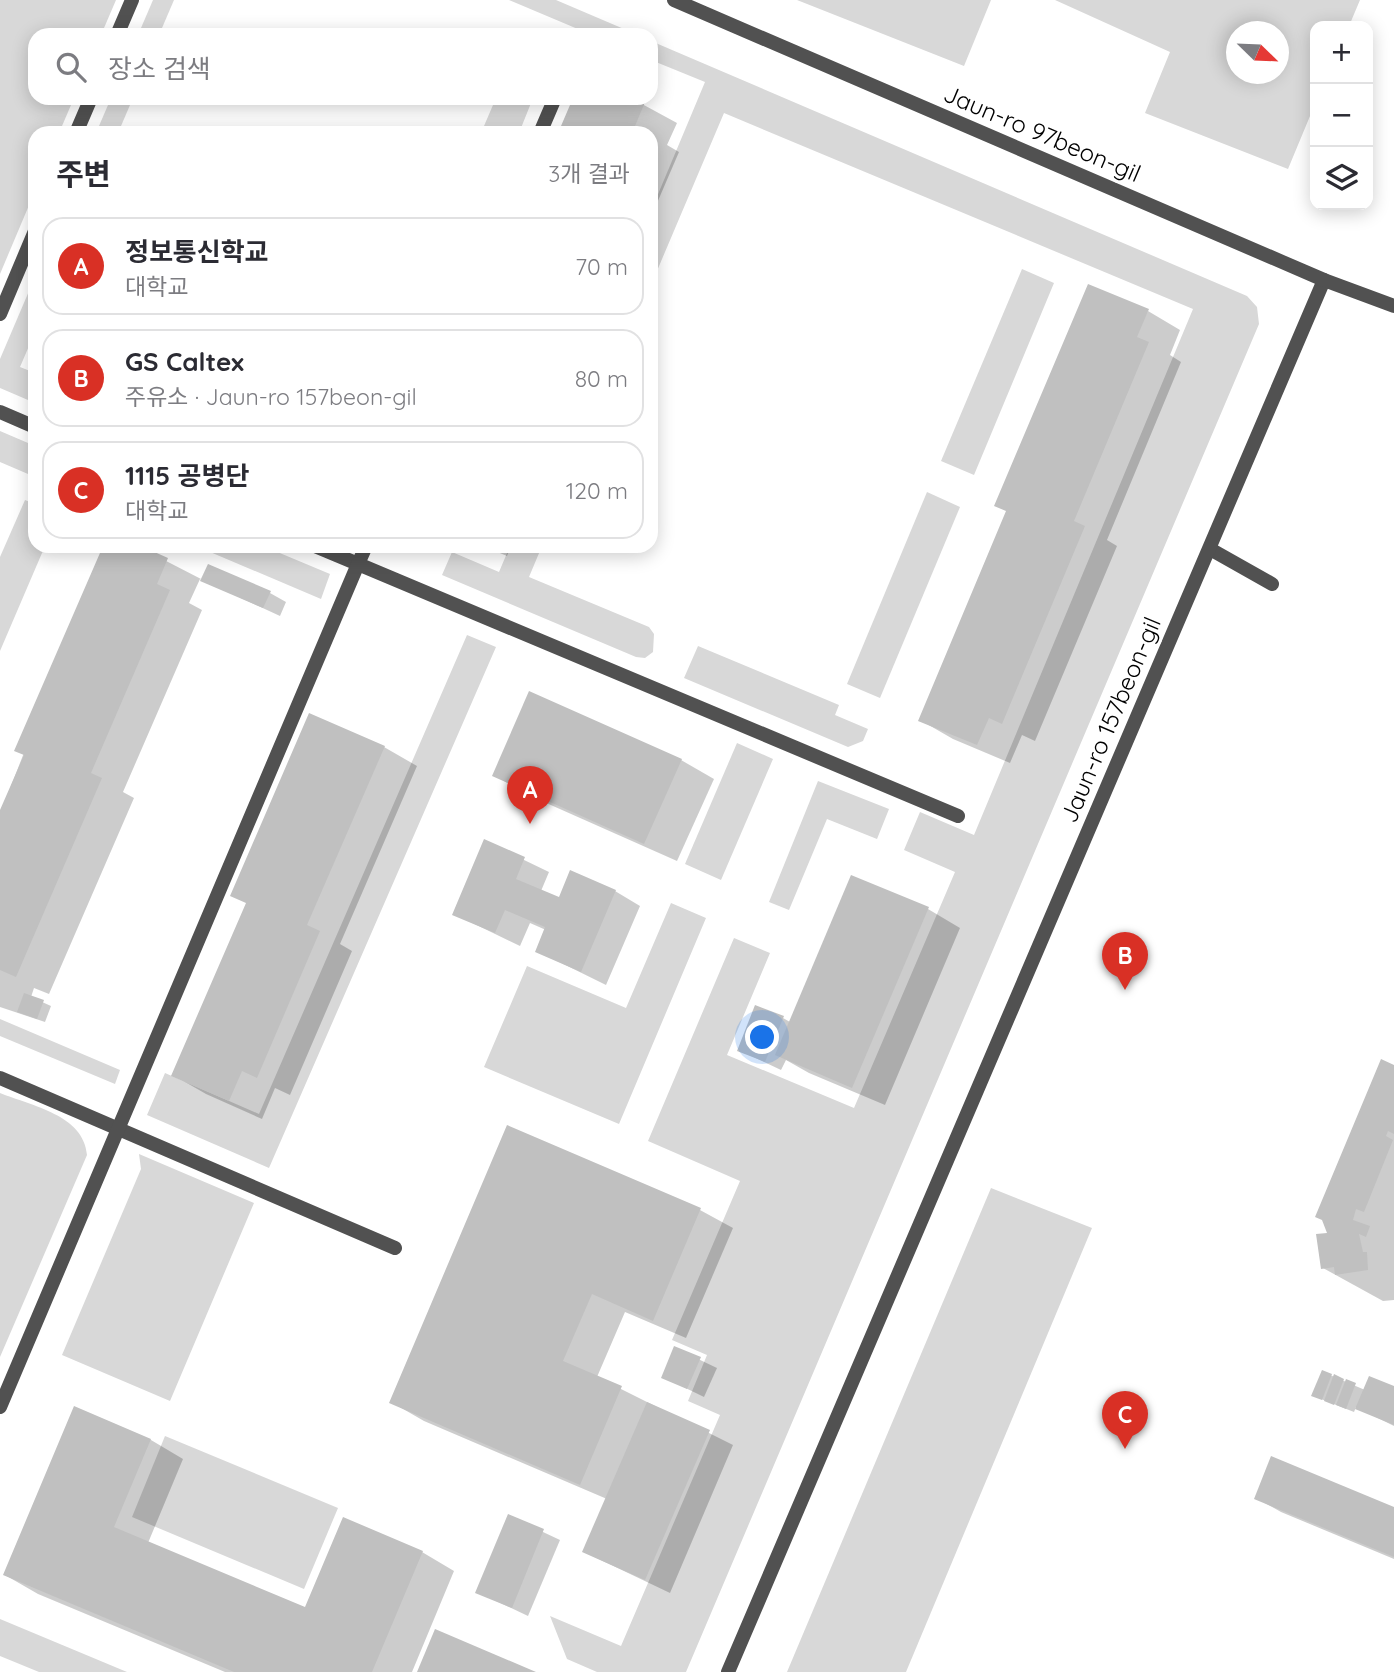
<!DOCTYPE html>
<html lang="ko">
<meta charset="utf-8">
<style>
body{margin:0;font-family:Quicksand,"Noto Sans KR",sans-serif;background:#f7f7f7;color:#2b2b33}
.controls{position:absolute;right:21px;top:21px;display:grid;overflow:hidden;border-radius:14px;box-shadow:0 4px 18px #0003}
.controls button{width:63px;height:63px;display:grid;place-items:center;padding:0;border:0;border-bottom:2px solid #e1e1e2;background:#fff;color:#2b2b33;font:35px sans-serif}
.compass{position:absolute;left:1226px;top:21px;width:63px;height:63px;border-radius:50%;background:#fff;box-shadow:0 4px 18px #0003;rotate:113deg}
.you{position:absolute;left:763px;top:1038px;width:24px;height:24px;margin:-18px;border:5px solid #fff;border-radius:50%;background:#1a73e8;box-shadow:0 0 0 10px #1a73e833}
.badge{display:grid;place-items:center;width:46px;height:46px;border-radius:50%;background:#d93025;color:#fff;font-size:23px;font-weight:700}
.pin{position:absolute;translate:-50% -58px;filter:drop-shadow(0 2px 4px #0008)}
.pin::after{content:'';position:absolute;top:37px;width:24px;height:21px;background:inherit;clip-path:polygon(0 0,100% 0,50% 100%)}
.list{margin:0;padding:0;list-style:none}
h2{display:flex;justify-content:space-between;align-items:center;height:91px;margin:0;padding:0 28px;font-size:30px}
h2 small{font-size:23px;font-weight:400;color:#7c7c81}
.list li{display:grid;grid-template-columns:46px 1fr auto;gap:21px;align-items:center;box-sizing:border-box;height:98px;margin:0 14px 14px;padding:0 14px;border:2px solid #e1e1e2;border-radius:21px}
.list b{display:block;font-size:26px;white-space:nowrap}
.list p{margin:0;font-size:23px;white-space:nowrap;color:#7c7c81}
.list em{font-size:23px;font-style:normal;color:#7c7c81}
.icon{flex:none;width:38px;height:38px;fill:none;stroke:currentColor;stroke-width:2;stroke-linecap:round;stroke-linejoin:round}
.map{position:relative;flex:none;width:1394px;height:1672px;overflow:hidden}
.search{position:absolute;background:#fff;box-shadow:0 4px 18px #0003;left:28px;top:28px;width:630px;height:77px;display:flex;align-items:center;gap:18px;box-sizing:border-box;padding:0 24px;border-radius:21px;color:#7c7c81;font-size:26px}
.panel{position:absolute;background:#fff;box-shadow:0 4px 18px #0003;left:28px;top:126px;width:630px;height:427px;border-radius:21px}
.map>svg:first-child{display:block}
.green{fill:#d8d8d8;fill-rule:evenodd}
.shadow{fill:#0003}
.building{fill:#c0c0c0}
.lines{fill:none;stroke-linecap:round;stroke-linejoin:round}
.service{stroke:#515151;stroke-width:14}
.minor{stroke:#515151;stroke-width:14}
.tertiary{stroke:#515151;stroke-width:14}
.labels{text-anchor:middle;stroke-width:6;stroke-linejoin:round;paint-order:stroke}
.street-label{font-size:24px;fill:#000;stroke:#fff}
</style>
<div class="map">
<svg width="1394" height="1672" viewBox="0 0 1394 1672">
<rect width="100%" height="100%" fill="#fff"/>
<g class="green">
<polygon points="0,0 116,0 101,35 35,35 35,98 74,98 59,133 35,133 35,191 0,274"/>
<polygon points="153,0 174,0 159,35 138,35"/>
<polygon points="509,0 556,0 638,35 592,35"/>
<polygon points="797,0 991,0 964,66"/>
<path d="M 1055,0 L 1360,0 L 1349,26 L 1315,26 L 1315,104 L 1288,169 L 1145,113 L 1170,52 ZM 1236,32 L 1278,32 L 1278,74 L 1236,74 Z"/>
<polygon points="651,41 1247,296 1257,307 1259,324 686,1672 597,1672 567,1659 550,1616 621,1646 720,1415 688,1401 707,1355 672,1340 740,1181 648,1141 734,938 770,953 727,1055 854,1108 955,872 904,850 920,812 974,835 1193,309 724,113 651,285 651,211 705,82 651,60"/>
<polygon points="111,98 133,98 118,133 96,133"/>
<polygon points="496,98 533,98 519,133 481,133"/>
<polygon points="1022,269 1054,283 974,475 941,461"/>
<polygon points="35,277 35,332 20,367 35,373 35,403 0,388 0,359"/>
<polygon points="0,431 35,446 35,477 0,462"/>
<polygon points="927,492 960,507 880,698 847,684"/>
<polygon points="25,500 35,504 35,546 45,546 0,651 0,557"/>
<polygon points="196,546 263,546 330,574 321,599"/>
<polygon points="510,546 542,546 529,577 649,627 654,634 653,652 645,658 636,657 442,575 452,552 499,572"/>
<polygon points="467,635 496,647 269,1168 147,1115 165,1073 259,1114"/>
<polygon points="698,646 839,705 835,715 868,729 863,741 848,747 684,678"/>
<polygon points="737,743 773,759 721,880 685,864"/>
<polygon points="818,781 889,809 877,839 827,819 789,910 769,902"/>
<polygon points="671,903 706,918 619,1124 484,1067 527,966 626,1008"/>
<polygon points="0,1019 120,1070 115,1084 0,1036"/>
<path d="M 0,1093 C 32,1106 84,1115 87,1155 L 0,1357 Z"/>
<polygon points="139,1154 254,1203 170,1401 62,1355 141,1169"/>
<polygon points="991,1188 1092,1228 906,1672 787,1672"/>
<polygon points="165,1436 338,1508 304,1589 132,1517"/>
<polygon points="0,1619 127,1672 39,1672 0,1656"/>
</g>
<g class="shadow">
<polygon points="575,98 631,98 677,123 667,145 679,152 651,217 651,133 560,133"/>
<polygon points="1148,311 1180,330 1170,355 1181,362 1107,540 1117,546 1035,741 1022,735 1010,763 953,739 920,720"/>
<polygon points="105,546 137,546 203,580 270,593 286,602 280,616 200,579 189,603 202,610 123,792 134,798 49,994 34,988 31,997 51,1006 45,1022 0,1007 0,814"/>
<polygon points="483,546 511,546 507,556"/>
<polygon points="384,747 417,766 340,944 352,951 290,1095 275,1088 262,1119 206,1094 173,1075"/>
<polygon points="681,760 714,779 677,861 526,794 494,775"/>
<polygon points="485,841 549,872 541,891 560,899 615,891 640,906 606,985 537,951 546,930 530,923 520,946 454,914"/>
<polygon points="928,909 960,928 885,1105 809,1073 786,1060 781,1070 739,1050 783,1018 790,1022"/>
<polygon points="1394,1067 1394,1300 1383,1301 1323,1268 1330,1235"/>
<polygon points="700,1210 733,1228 686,1338 625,1312 597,1377 733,1445 670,1593 584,1552 607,1499 424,1421 391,1402"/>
<polygon points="675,1348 717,1368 704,1397 663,1377"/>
<polygon points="1323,1372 1365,1390 1394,1388 1394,1426 1356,1407 1354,1412 1321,1399"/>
<polygon points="75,1408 151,1440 183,1459 148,1543 306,1609 422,1552 454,1571 412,1672 225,1672 38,1594 5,1575"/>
<polygon points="1256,1498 1394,1509 1394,1559 1281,1512"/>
<polygon points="509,1516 560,1540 528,1616 477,1592"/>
</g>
<g class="building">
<polygon points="573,98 635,98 645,102 635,126 650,133 558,133"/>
<polygon points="1088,284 1149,309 1137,337 1149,342 1074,521 1085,526 1002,724 989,718 977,745 918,721 1006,511 994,506"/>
<polygon points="103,546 141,546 168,558 157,584 170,590 91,773 102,778 16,977 0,970 0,810 24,755 14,751"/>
<polygon points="208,564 271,591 263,608 200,581"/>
<polygon points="529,691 682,759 644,844 492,776"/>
<polygon points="309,713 385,746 307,925 320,931 257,1078 242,1071 229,1101 171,1076 246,903 230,896"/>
<polygon points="484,839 525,857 516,879 559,897 570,870 616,890 581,972 535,952 545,927 505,910 495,933 452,915"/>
<polygon points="851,875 929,907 852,1088 775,1055"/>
<polygon points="24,993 44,1000 37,1019 17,1012"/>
<polygon points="755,1005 784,1016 765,1062 737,1051"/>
<polygon points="1381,1059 1394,1065 1394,1134 1388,1131 1386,1136 1393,1140 1364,1212 1356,1209 1353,1220 1370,1226 1366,1237 1359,1234 1363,1252 1367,1252 1368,1270 1335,1275 1334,1267 1321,1269 1316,1234 1327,1233 1322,1220 1315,1217"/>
<polygon points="507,1125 701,1208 653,1321 592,1294 563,1361 622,1386 580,1485 389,1403"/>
<polygon points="674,1346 701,1357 687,1389 661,1378"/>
<polygon points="1322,1370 1332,1374 1322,1400 1311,1396"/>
<polygon points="1334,1374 1344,1379 1334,1405 1324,1401"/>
<polygon points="1369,1376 1394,1386 1394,1425 1355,1409"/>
<polygon points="1346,1379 1356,1383 1346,1409 1336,1405"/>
<polygon points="647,1402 710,1430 645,1580 582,1552"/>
<polygon points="74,1406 151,1439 114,1527 305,1607 343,1517 423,1551 372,1672 234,1672 3,1575"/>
<polygon points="1271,1456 1394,1507 1394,1557 1254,1499"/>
<polygon points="508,1514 544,1529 512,1608 475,1593"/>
<polygon points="435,1629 536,1672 417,1672"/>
</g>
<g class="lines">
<g class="service">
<polyline points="117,35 132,0"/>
<polyline points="76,133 91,98"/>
<polyline points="540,133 555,98"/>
<polyline points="0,314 35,231"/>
<polyline points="0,412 35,427"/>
<polyline points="315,546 358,564 366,546"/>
<polyline points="1210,549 1272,584"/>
</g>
<g class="minor">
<polyline points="0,1078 395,1248"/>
<polyline points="0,1407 358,564 958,816"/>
<polyline points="728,1672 1324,280"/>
</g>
<polyline class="tertiary" points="674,0 1324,280 1394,306"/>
</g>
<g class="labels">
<g class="street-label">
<text transform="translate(1042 134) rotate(23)" y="8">Jaun-ro 97beon-gil</text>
<text transform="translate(1111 720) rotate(-67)" y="8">Jaun-ro 157beon-gil</text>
</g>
</g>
</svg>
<div class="controls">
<button>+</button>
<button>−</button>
<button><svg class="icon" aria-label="layers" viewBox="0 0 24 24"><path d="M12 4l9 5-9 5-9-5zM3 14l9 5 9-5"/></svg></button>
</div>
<svg class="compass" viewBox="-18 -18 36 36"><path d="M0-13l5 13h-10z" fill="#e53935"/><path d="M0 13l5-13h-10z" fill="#7c7c81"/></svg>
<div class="you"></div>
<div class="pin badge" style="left:530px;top:824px">A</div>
<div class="pin badge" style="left:1125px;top:990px">B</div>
<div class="pin badge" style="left:1125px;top:1449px">C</div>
<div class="search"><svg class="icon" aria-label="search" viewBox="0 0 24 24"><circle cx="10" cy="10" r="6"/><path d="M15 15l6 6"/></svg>장소 검색</div>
<section class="panel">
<h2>주변<small>3개 결과</small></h2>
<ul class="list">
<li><span class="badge">A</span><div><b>정보통신학교</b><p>대학교</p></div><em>70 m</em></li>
<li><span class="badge">B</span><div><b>GS Caltex</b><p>주유소 · Jaun-ro 157beon-gil</p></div><em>80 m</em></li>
<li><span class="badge">C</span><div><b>1115 공병단</b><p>대학교</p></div><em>120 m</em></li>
</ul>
</section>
</div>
